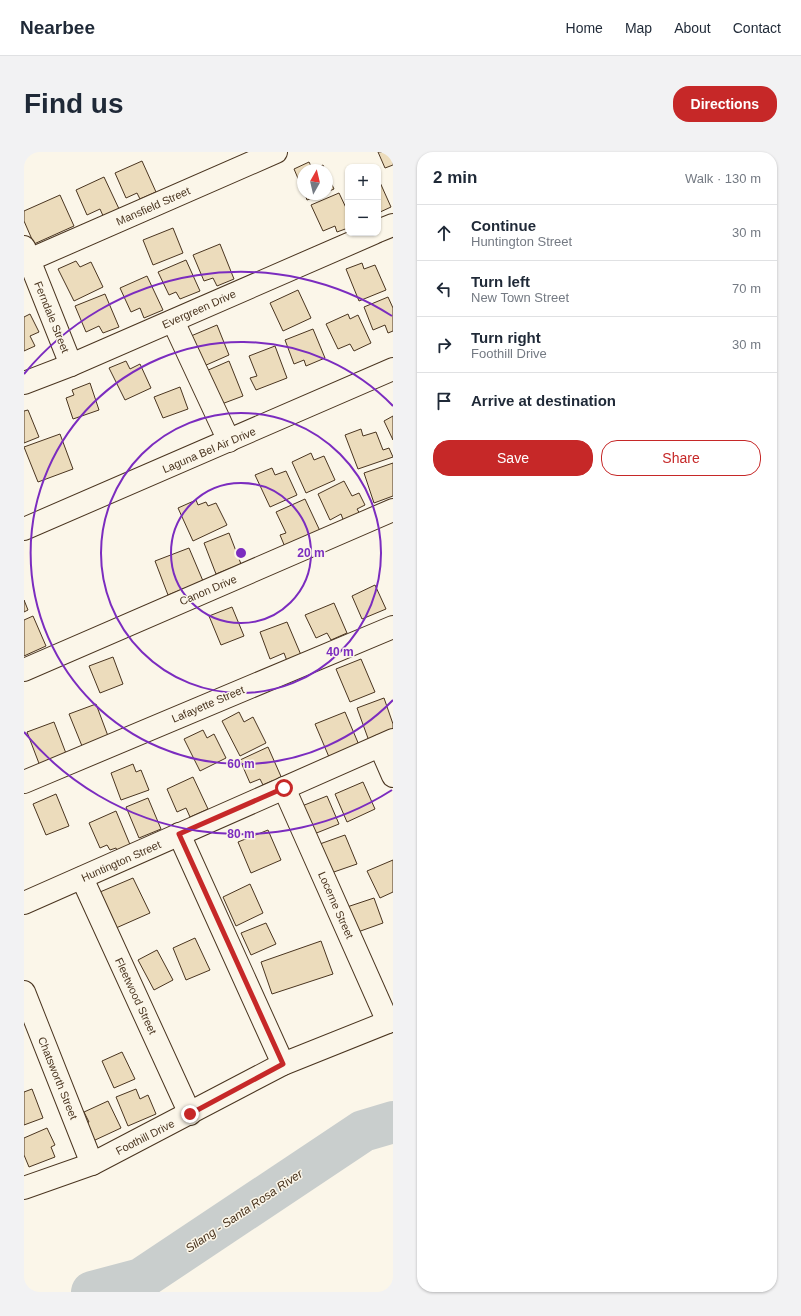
<!DOCTYPE html>
<meta charset="utf-8">
<style>
body{margin:0;font-family:Helvetica,sans-serif;background:#f2f2f3;color:#1f2937}
.controls{position:absolute;right:12px;top:12px;display:grid;overflow:hidden;border-radius:8px;box-shadow:0 1px 3px #0004}
.controls button{width:36px;height:36px;display:grid;place-items:center;padding:0;border:0;border-bottom:1px solid #e0e1e3;background:#fff;color:#1f2937;font:20px sans-serif}
.compass{position:absolute;left:273px;top:12px;width:36px;height:36px;border-radius:50%;background:#fff;box-shadow:0 1px 3px #0004;rotate:8deg}
.stop{position:absolute;width:12px;height:12px;margin:-9px;border:3px solid #c62828;border-radius:50%;background:#fff}
.stop.end{background:#c62828;border-color:#fff;box-shadow:0 1px 4px #0008}
.list{margin:0;padding:0;list-style:none}
h2{display:flex;justify-content:space-between;align-items:center;height:52px;margin:0;padding:0 16px;font-size:17px}
h2 small{font-size:13px;font-weight:400;color:#747a83}
.list li{display:grid;grid-template-columns:26px 1fr auto;gap:12px;align-items:center;box-sizing:border-box;height:56px;padding:0 16px;border-top:1px solid #e0e1e3}
.list b{display:block;font-size:15px;white-space:nowrap}
.list p{margin:0;font-size:13px;white-space:nowrap;color:#747a83}
.list em{font-size:13px;font-style:normal;color:#747a83}
.actions{display:flex;gap:8px;padding:12px 16px}
.actions a{flex:1;padding:9px 0;border:1px solid #c62828;border-radius:16px;text-align:center;font-size:14px;color:#c62828}
.actions .main{background:#c62828;color:#fff}
.icon{flex:none;width:22px;height:22px;fill:none;stroke:currentColor;stroke-width:2;stroke-linecap:round;stroke-linejoin:round}
.map{position:relative;flex:none;width:369px;height:1140px;overflow:hidden;border-radius:16px}
header{display:flex;align-items:center;gap:24px;box-sizing:border-box;height:56px;padding:0 20px;background:#fff;border-bottom:1px solid #e0e1e3}
header strong{font-size:19px}
nav{display:flex;gap:22px;margin-inline-start:auto;font-size:14px}
.intro{display:flex;align-items:center;justify-content:space-between;box-sizing:border-box;height:96px;padding:0 24px}
h1{margin:0;font-size:28px}
.button{padding:10px 18px;border-radius:16px;background:#c62828;color:#fff;font-size:14px;font-weight:700}
main{display:flex;gap:24px;padding:0 24px}
aside{flex:1;background:#fff;border-radius:16px;box-shadow:0 1px 3px #0004}
.map>svg:first-child{display:block}
.lines{fill:none;stroke-linecap:round;stroke-linejoin:round}
.river{stroke:#c9cecd;stroke-width:42}
.building{fill:#ecdcbc;stroke:#4a3520}
.minor-casing{stroke:#4a3520;stroke-width:24}
.minor{stroke:#fbf6e9;stroke-width:22}
.route{stroke:#c62828;stroke-width:5}
.ring{fill:none;stroke:#7b2cbf;stroke-width:2}
.labels{text-anchor:middle;stroke-width:3;stroke-linejoin:round;paint-order:stroke}
.street-label{font-size:11px;fill:#4a3520;stroke:#fbf6e9}
.water-label{font-size:12px;font-style:italic;fill:#4a3520;stroke:#fbf6e9}
.centre{fill:#7b2cbf;stroke:#fbf6e9;stroke-width:2}
.ring-label{font-size:12px;text-anchor:middle;font-weight:bold;fill:#7b2cbf;stroke:#fbf6e9;stroke-width:3;stroke-linejoin:round;paint-order:stroke}
</style>
<header>
<strong>Nearbee</strong>
<nav><a>Home</a><a>Map</a><a>About</a><a>Contact</a></nav>
</header>
<div class="intro"><h1>Find us</h1><a class="button">Directions</a></div>
<main>
<div class="map">
<svg width="369" height="1140" viewBox="0 0 369 1140">
<rect width="100%" height="100%" fill="#fbf6e9"/>
<g class="lines">
<polyline class="river" points="68,1140 117,1127 339,979 369,970"/>
</g>
<g class="building">
<polygon points="354,0 369,0 369,13 361,16"/>
<polygon points="118,9 132,40 116,47 113,41 102,46 91,21"/>
<polygon points="285,10 289,18 299,13 301,18 279,18 279,38 270,17"/>
<polygon points="303,22 310,37 303,40"/>
<polygon points="80,25 96,59 80,66 76,57 63,63 52,38"/>
<polygon points="354,26 367,55 354,61"/>
<polygon points="315,41 324,60 324,76 313,80 311,74 299,79 287,53"/>
<polygon points="281,42 298,42 283,48"/>
<polygon points="36,43 50,74 10,92 0,69 0,59"/>
<polygon points="149,76 159,101 129,113 119,88"/>
<polygon points="196,92 210,127 193,134 189,126 180,129 169,103"/>
<polygon points="162,108 176,139 156,147 152,140 145,143 134,120"/>
<polygon points="52,109 56,115 67,110 79,135 50,149 34,117"/>
<polygon points="338,111 340,117 351,113 362,138 335,149 322,117"/>
<polygon points="123,124 139,158 120,166 116,156 107,160 96,136"/>
<polygon points="274,138 287,166 259,179 246,151"/>
<polygon points="81,142 95,175 79,181 75,174 62,180 51,154"/>
<polygon points="364,145 369,156 369,179 364,181 361,173 349,178 340,155"/>
<polygon points="6,162 15,180 6,184 11,194 0,199 0,165"/>
<polygon points="324,162 326,167 334,163 347,191 330,199 326,192 314,197 302,172"/>
<polygon points="193,173 205,203 180,214 167,184"/>
<polygon points="289,177 301,206 282,214 280,208 270,212 261,188"/>
<polygon points="251,194 263,226 232,238 226,226 233,224 225,204"/>
<polygon points="102,209 106,217 116,212 127,236 101,248 85,216"/>
<polygon points="205,209 219,244 195,253 182,219"/>
<polygon points="66,231 75,258 49,267 42,246 50,243 48,238"/>
<polygon points="156,235 164,257 139,266 130,245"/>
<polygon points="4,258 15,285 0,291 0,259"/>
<polygon points="369,264 369,288 360,269"/>
<polygon points="337,277 339,284 352,280 359,298 365,296 369,305 334,317 321,283"/>
<polygon points="36,282 49,317 14,330 0,295"/>
<polygon points="287,301 290,308 300,304 311,328 282,341 268,310"/>
<polygon points="369,311 369,344 350,351 340,321"/>
<polygon points="248,316 251,323 262,319 273,343 246,355 231,323"/>
<polygon points="320,329 328,344 335,341 341,353 333,357 336,362 320,370 317,362 306,368 294,342"/>
<polygon points="281,347 296,379 261,395 256,383 262,381 252,360"/>
<polygon points="172,348 174,353 182,350 184,354 192,351 203,373 169,389 154,356"/>
<polygon points="205,381 217,412 192,422 180,391"/>
<polygon points="165,396 179,429 144,443 131,409"/>
<polygon points="351,433 362,457 338,467 328,444"/>
<polygon points="0,448 4,458 0,460"/>
<polygon points="310,451 323,481 307,488 303,481 292,486 281,463"/>
<polygon points="208,455 220,484 197,493 185,464"/>
<polygon points="9,464 22,494 0,504 0,468"/>
<polygon points="263,470 277,503 263,509 260,501 246,507 236,480"/>
<polygon points="89,505 99,532 76,541 65,514"/>
<polygon points="337,507 351,540 326,550 312,517"/>
<polygon points="360,546 369,572 369,580 345,589 333,556"/>
<polygon points="72,552 84,584 58,594 45,562"/>
<polygon points="215,560 220,570 229,565 242,591 216,604 198,569"/>
<polygon points="321,560 335,593 305,605 291,572"/>
<polygon points="30,570 43,604 16,614 3,580"/>
<polygon points="179,578 183,586 190,582 202,606 176,619 160,587"/>
<polygon points="244,595 259,629 250,633 248,629 239,633 236,627 226,631 216,608"/>
<polygon points="109,612 112,620 117,618 125,638 97,648 87,621"/>
<polygon points="169,625 184,657 166,665 162,656 153,660 143,637"/>
<polygon points="339,630 351,657 323,670 311,642"/>
<polygon points="32,642 45,674 22,683 9,652"/>
<polygon points="303,644 315,672 290,682 278,654"/>
<polygon points="124,646 137,677 115,686 102,655"/>
<polygon points="92,659 107,695 94,701 92,696 86,698 83,693 76,696 65,671"/>
<polygon points="244,678 257,708 227,721 214,690"/>
<polygon points="321,683 333,712 304,722 293,693"/>
<polygon points="369,708 369,740 356,746 343,719"/>
<polygon points="109,726 126,761 92,776 76,740"/>
<polygon points="226,732 239,761 212,774 199,745"/>
<polygon points="350,746 359,771 331,781 317,757"/>
<polygon points="242,771 252,792 227,803 217,781"/>
<polygon points="171,786 186,818 162,828 149,796"/>
<polygon points="297,789 309,822 248,842 237,810"/>
<polygon points="133,798 149,828 130,838 114,808"/>
<polygon points="98,900 111,927 90,936 78,909"/>
<polygon points="8,937 19,966 0,973 0,940"/>
<polygon points="112,937 116,947 124,943 132,962 104,974 92,945"/>
<polygon points="84,949 97,976 69,989 61,972 65,970 60,960"/>
<polygon points="23,976 31,993 27,995 31,1005 5,1015 0,1003 0,986"/>
</g>
<g class="lines">
<g class="minor-casing">
<g id="minor">
<polyline points="354,79 369,73"/>
<polyline points="0,95 47,213"/>
<polyline points="5,108 252,0"/>
<polyline points="149,169 205,289"/>
<polyline points="0,231 47,213 350,81"/>
<polyline points="0,377 369,217"/>
<polyline points="0,518 369,358"/>
<polyline points="356,594 369,624"/>
<polyline points="0,630 369,475"/>
<polyline points="260,636 364,870"/>
<polyline points="155,682 259,912"/>
<polyline points="58,726 166,962"/>
<polyline points="0,751 369,588"/>
<polyline points="0,840 68,1012"/>
<polyline points="0,1036 68,1012 259,912 369,868"/>
</g>
</g>
<use href="#minor" class="minor"/>
</g>
<g class="lines">
<polyline class="route" points="166,962 259,912 155,682 260,636"/>
</g>
<g class="ring">
<circle cx="217" cy="401" r="70"/>
<circle cx="217" cy="401" r="140"/>
<path d="M369 548A211 211 0 1 1 369 254"/>
<path d="M368 638A281 281 0 0 1 0 580M0 222A281 281 0 0 1 368 164"/>
</g>
<g class="labels">
<g class="street-label">
<text transform="translate(129 54) rotate(-24)" y="4">Mansfield Street</text>
<text transform="translate(175 157) rotate(-24)" y="4">Evergreen Drive</text>
<text transform="translate(28 165) rotate(68)" y="4">Ferndale Street</text>
<text transform="translate(185 298) rotate(-23)" y="4">Laguna Bel Air Drive</text>
<text transform="translate(184 438) rotate(-23)" y="4">Canon Drive</text>
<text transform="translate(184 552) rotate(-23)" y="4">Lafayette Street</text>
<text transform="translate(97 709) rotate(-24)" y="4">Huntington Street</text>
<text transform="translate(312 753) rotate(66)" y="4">Locerne Street</text>
<text transform="translate(112 844) rotate(65)" y="4">Fleetwood Street</text>
<text transform="translate(34 926) rotate(68)" y="4">Chatsworth Street</text>
<text transform="translate(121 985) rotate(-27)" y="4">Foothill Drive</text>
</g>
<g class="water-label">
<text transform="translate(220 1059) rotate(-34)" y="4">Silang - Santa Rosa River</text>
</g>
</g>
<circle cx="217" cy="401" r="6" class="centre"/>
<g class="ring-label">
<text x="287" y="405">20 m</text>
<text x="316" y="504">40 m</text>
<text x="217" y="616">60 m</text>
<text x="217" y="686">80 m</text>
</g>
</svg>
<div class="controls">
<button>+</button>
<button>−</button>
</div>
<svg class="compass" viewBox="-18 -18 36 36"><path d="M0-13l5 13h-10z" fill="#e53935"/><path d="M0 13l5-13h-10z" fill="#747a83"/></svg>
<div class="stop" style="left:260px;top:636px"></div>
<div class="stop end" style="left:166px;top:962px"></div>
</div>
<aside>
<h2>2 min<small>Walk · 130 m</small></h2>
<ul class="list">
<li><svg class="icon" aria-label="ahead" viewBox="0 0 24 24"><path d="M12 20V5M6 11l6-6 6 6"/></svg><div><b>Continue</b><p>Huntington Street</p></div><em>30 m</em></li>
<li><svg class="icon" aria-label="left" viewBox="0 0 24 24"><path d="M17 20v-9H6M10 6l-5 5 5 5"/></svg><div><b>Turn left</b><p>New Town Street</p></div><em>70 m</em></li>
<li><svg class="icon" aria-label="right" viewBox="0 0 24 24"><path d="M7 20v-9h11M14 6l5 5-5 5"/></svg><div><b>Turn right</b><p>Foothill Drive</p></div><em>30 m</em></li>
<li><svg class="icon" aria-label="arrive" viewBox="0 0 24 24"><path d="M6 21V4h12l-3 4 3 4H6"/></svg><div><b>Arrive at destination</b></div></li>
</ul>
<div class="actions"><a class="main">Save</a><a>Share</a></div>
</aside>
</main>
